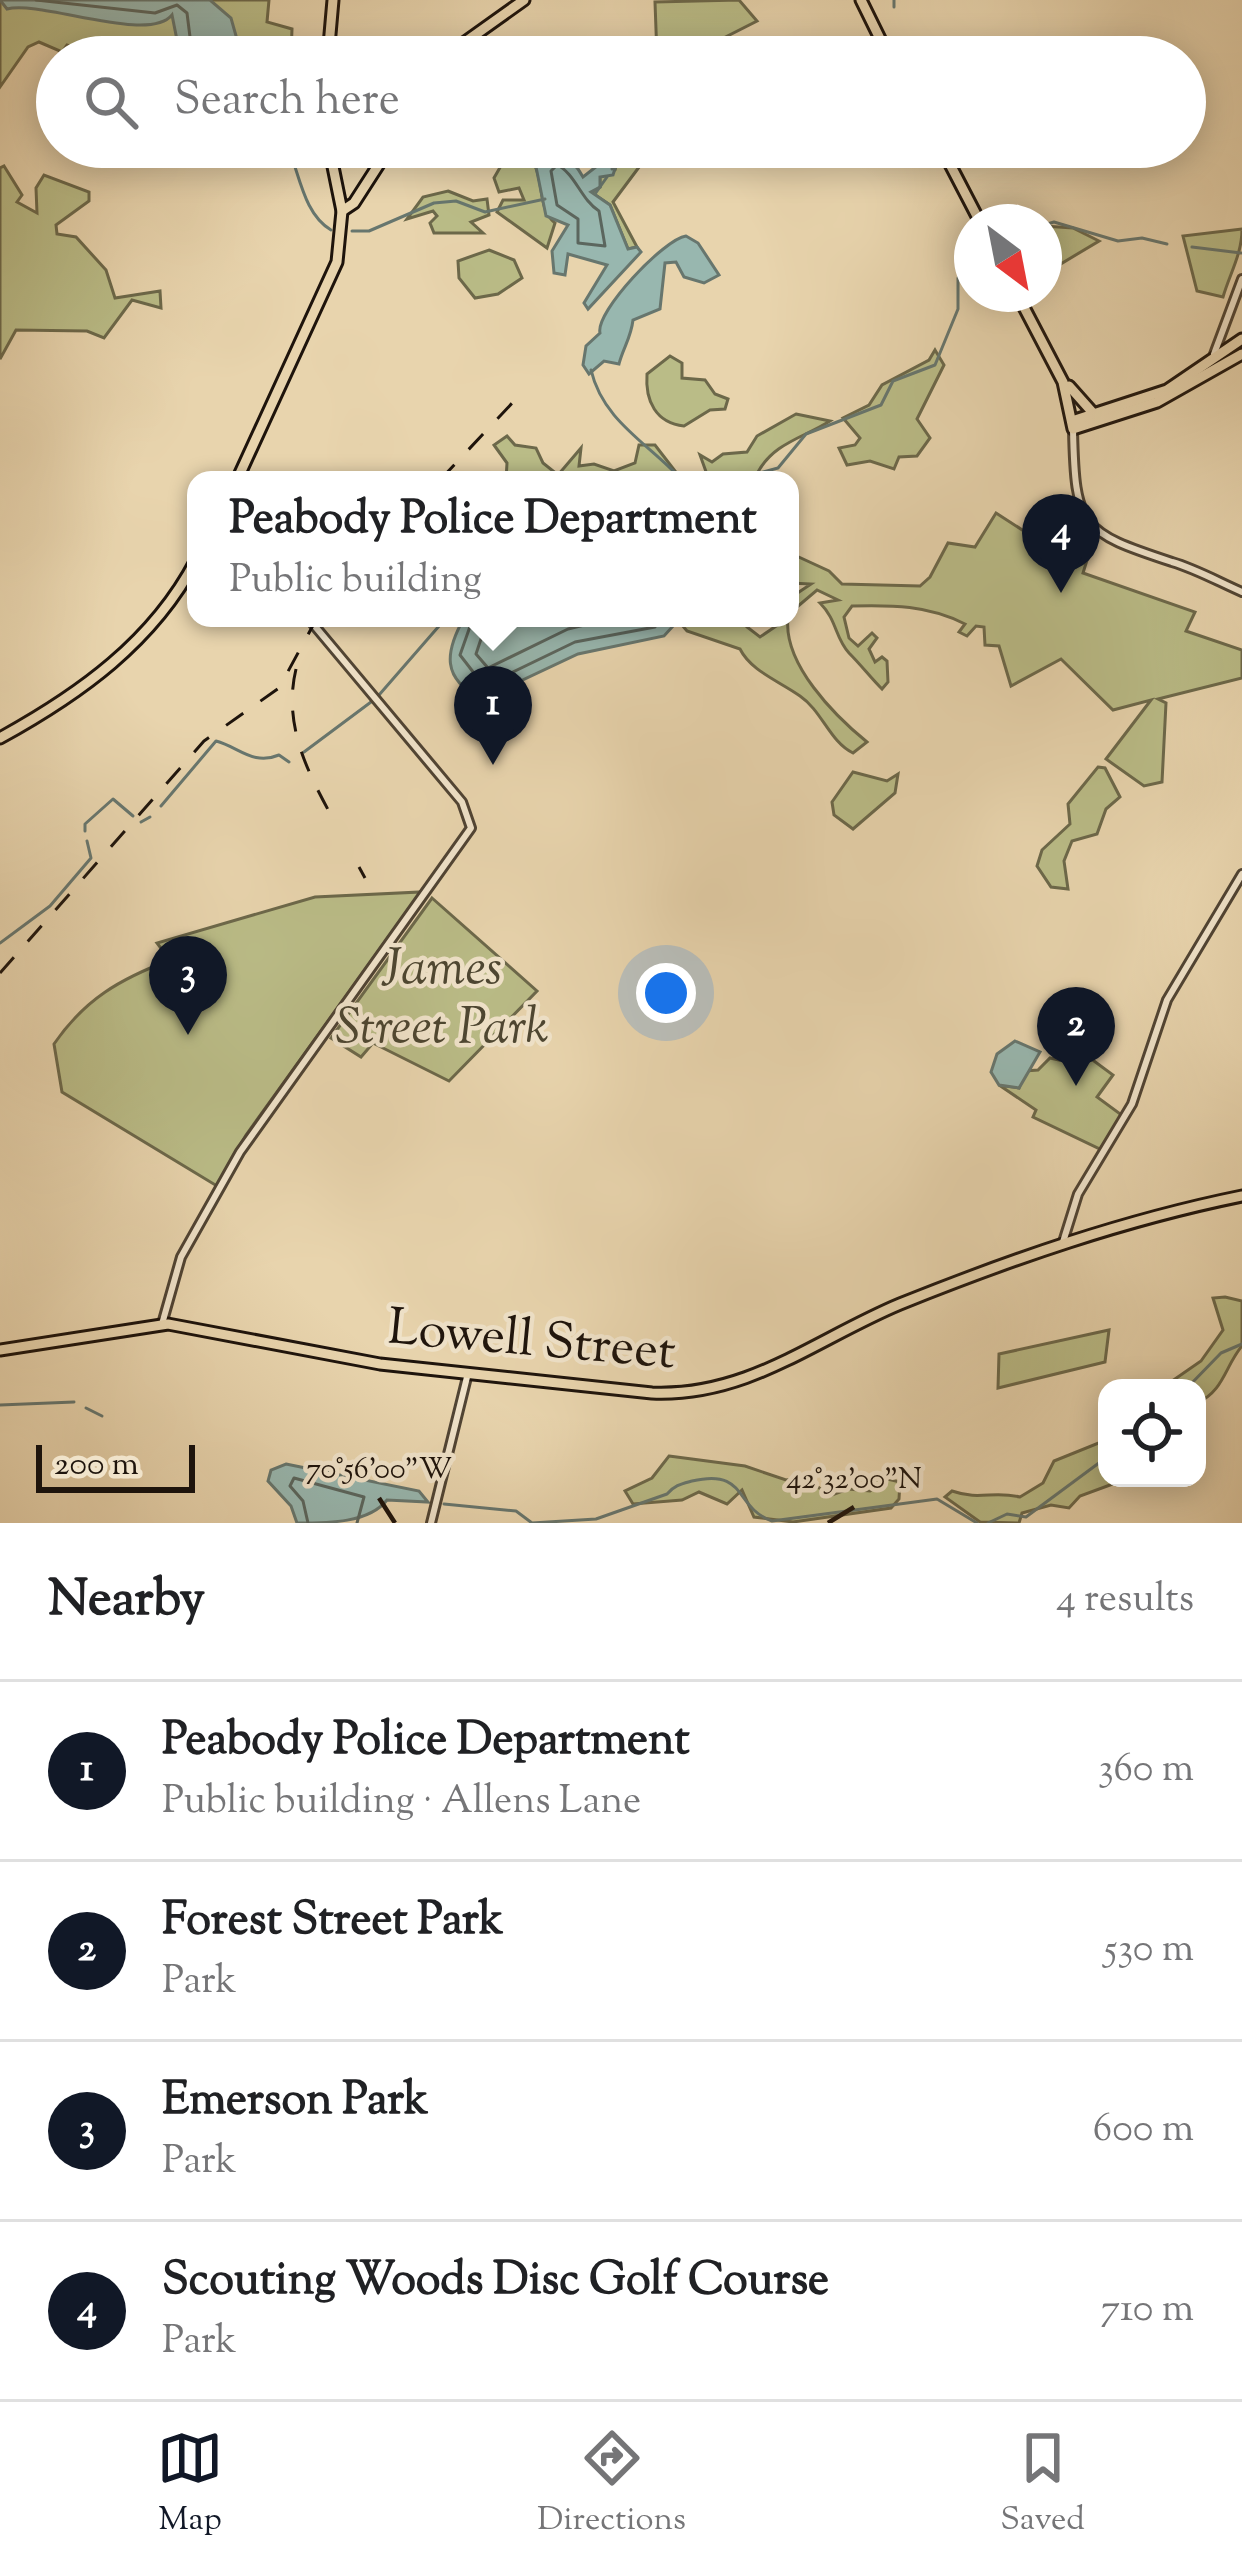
<!DOCTYPE html>
<meta charset="utf-8">
<style>
body{margin:0;font-family:"Sorts Mill Goudy",serif;background:#f6f6f6;color:#202124}
.controls{position:absolute;right:36px;bottom:36px;display:grid;overflow:hidden;border-radius:24px;box-shadow:0 6px 30px #0003}
.controls button{width:108px;height:108px;display:grid;place-items:center;padding:0;border:0;border-bottom:3px solid #e0e0e0;background:#fff;color:#202124;font:60px sans-serif}
.compass{position:absolute;left:954px;top:204px;width:108px;height:108px;border-radius:50%;background:#fff;box-shadow:0 6px 30px #0003;rotate:148deg}
.scale{position:absolute;left:36px;bottom:30px;width:159px;box-sizing:border-box;padding-left:12px;border:6px solid #1e140c;border-top:0;font-size:33px;line-height:42px;white-space:nowrap;color:#1e140c;-webkit-text-stroke:9px #f0e3ca;paint-order:stroke}
.you{position:absolute;left:666px;top:993px;width:42px;height:42px;margin:-30px;border:9px solid #fff;border-radius:50%;background:#1a73e8;box-shadow:0 0 0 18px #1a73e833}
.badge{display:grid;place-items:center;width:78px;height:78px;border-radius:50%;background:#111827;color:#fff;font-size:39px;font-weight:700}
.pin{position:absolute;translate:-50% -99px;filter:drop-shadow(0 3px 6px #0008)}
.pin::after{content:'';position:absolute;top:63px;width:42px;height:36px;background:inherit;clip-path:polygon(0 0,100% 0,50% 100%)}
.popup{position:absolute;left:187px;top:471px;width:612px;height:156px;box-sizing:border-box;display:grid;place-content:center;border-radius:24px;background:#fff;filter:drop-shadow(0 3px 9px #0005);font-size:39px;white-space:nowrap;color:#757577}
.popup b{font-size:45px;color:#202124}
.popup::after{content:'';position:absolute;left:50%;top:100%;margin-left:-24px;border:24px solid transparent;border-top-color:#fff}
.list{margin:0;padding:0;list-style:none}
h2{display:flex;justify-content:space-between;align-items:center;height:156px;margin:0;padding:0 48px;font-size:51px}
h2 small{font-size:39px;font-weight:400;color:#757577}
.list li{display:grid;grid-template-columns:78px 1fr auto;gap:36px;align-items:center;box-sizing:border-box;height:180px;padding:0 48px;border-top:3px solid #e0e0e0}
.list b{display:block;font-size:45px;white-space:nowrap}
.list p{margin:0;font-size:39px;white-space:nowrap;color:#757577}
.list em{font-size:39px;font-style:normal;color:#757577}
.icon{flex:none;width:66px;height:66px;fill:none;stroke:currentColor;stroke-width:2;stroke-linecap:round;stroke-linejoin:round}
.map{position:relative;flex:none;width:1242px;height:1523px;overflow:hidden}
.search{position:absolute;background:#fff;box-shadow:0 6px 30px #0003;left:36px;right:36px;top:36px;height:132px;display:flex;align-items:center;gap:30px;box-sizing:border-box;padding:0 42px;border-radius:66px;color:#757577;font-size:45px}
.sheet{height:876px;background:#fff}
nav{display:flex;justify-content:space-around;align-items:center;box-sizing:border-box;height:168px;border-top:3px solid #e0e0e0;background:#fff;font-size:33px;color:#757577}
nav a{display:grid;justify-items:center;gap:6px}
nav .on{color:#111827}
.map>svg:first-child{display:block}
.green{fill:#babc87;stroke:#6c684a;stroke-width:3}
.water{fill:#98b7af;stroke:#67766e;stroke-width:3}
.lines{fill:none;stroke-linecap:round;stroke-linejoin:round}
.shore{stroke:#5b665e;stroke-width:3}
.stream{stroke:#67766e;stroke-width:3}
.minor-casing{stroke:#504434;stroke-width:12}
.major-casing{stroke:#1e140c;stroke-width:15}
.minor{stroke:#f0e3ca;stroke-width:6}
.major{stroke:#e8d4ad;stroke-width:9}
.rail{stroke:#1e140c;stroke-width:3;stroke-dasharray:21 21;stroke-linecap:butt}
.ticks{fill:none;stroke:#1e140c;stroke-width:4.5}
.labels{text-anchor:middle;stroke-width:9;stroke-linejoin:round;paint-order:stroke}
.park-label{font-size:51px;font-style:italic;fill:#4d4631;stroke:#f0e3ca}
.street-label{font-size:51px;fill:#1e140c;stroke:#f0e3ca}
.ticks-label{font-size:30px;text-anchor:middle;fill:#1e140c;stroke:#f0e3ca;stroke-width:9;stroke-linejoin:round;paint-order:stroke}
</style>
<div class="map">
<svg width="1242" height="1523" viewBox="0 0 1242 1523">
<rect width="100%" height="100%" fill="#e8d4ad"/>
<filter id="stains"><feTurbulence type="fractalNoise" baseFrequency=".00167" numOctaves="4"/><feColorMatrix values="0 0 0 0 .2 0 0 0 0 .09 0 0 0 0 .02 0 0 0 .5 -.17"/></filter>
<radialGradient id="worn" r=".72"><stop offset=".6" stop-color="#630" stop-opacity="0"/><stop offset="1" stop-color="#630" stop-opacity=".3"/></radialGradient>
<g class="green">
<polygon points="0,0 269,0 267,22 292,29 291,57 103,57 67,45 62,52 39,42 28,47 0,87"/>
<polygon points="739,0 757,21 686,57 657,57 655,2"/>
<polygon points="654,147 613,202 637,247 628,249 610,205 591,192 600,187 600,176 615,170 620,152"/>
<path d="M 522,151 C 549,168 533,205 555,223 L 547,248 L 497,212 L 503,200 L 524,200 L 519,188 L 499,192 L 494,178 L 502,164 Z"/>
<polygon points="4,166 22,195 17,202 37,213 36,188 44,175 89,192 89,201 56,225 57,234 76,237 106,270 115,298 160,291 161,308 132,300 104,338 87,331 16,330 0,359 0,168"/>
<polygon points="448,191 473,201 487,199 489,215 471,222 483,233 434,233 430,223 437,216 433,211 407,219 423,197"/>
<polygon points="1044,226 1073,228 1099,241 1044,274"/>
<path d="M 1242,229 C 1242,254 1230,273 1223,297 L 1197,291 L 1183,236 Z"/>
<polygon points="489,250 514,260 522,278 498,294 475,298 459,278 458,261"/>
<polygon points="935,350 944,365 917,419 930,438 917,456 899,457 894,469 870,461 847,465 839,448 855,445 860,438 843,418 869,405 882,385 929,360"/>
<path d="M 670,356 L 682,363 L 682,378 L 705,380 L 715,394 L 728,399 L 725,409 L 710,410 L 684,426 C 656,423 645,401 647,374 Z"/>
<path d="M 796,414 L 830,421 C 803,438 774,443 758,472 L 762,480 L 709,480 L 700,455 L 712,462 L 723,454 L 747,452 L 757,436 Z"/>
<polygon points="507,436 515,445 536,448 543,463 558,475 581,448 579,466 594,464 614,471 635,463 639,445 655,445 682,480 655,480 642,473 616,480 506,480 507,463 494,445"/>
<path d="M 996,513 L 1027,533 L 1092,544 L 1083,573 L 1195,612 L 1186,631 L 1242,650 L 1242,678 L 1158,699 L 1166,703 L 1162,782 L 1144,786 L 1106,759 L 1151,700 L 1113,710 L 1061,659 L 1011,686 L 999,646 L 985,645 L 984,627 L 976,626 L 967,636 L 959,632 L 965,624 C 928,605 892,605 852,606 L 844,617 L 849,638 L 858,646 L 872,633 L 877,638 L 869,649 L 875,662 L 882,657 L 887,661 L 888,682 L 882,689 C 871,678 861,665 849,653 C 835,638 837,620 820,603 L 838,600 L 817,590 L 790,613 L 790,598 L 811,584 L 790,583 L 790,553 L 829,571 L 842,584 L 920,586 L 930,577 L 948,543 L 975,547 Z"/>
<path d="M 676,618 L 713,625 L 721,618 L 750,618 L 747,627 L 760,637 L 788,618 C 783,664 835,716 867,742 L 853,753 C 830,742 822,711 800,696 C 779,681 751,671 740,649 L 687,631 Z"/>
<polygon points="1098,767 1105,768 1120,797 1106,809 1097,834 1072,841 1064,861 1068,889 1051,887 1037,866 1042,850 1070,824 1068,804"/>
<polygon points="853,772 887,781 898,774 895,793 853,829 834,815 832,802"/>
<path d="M 421,892 L 246,1135 L 217,1186 L 62,1092 L 54,1044 C 85,999 120,979 170,960 L 157,943 L 315,897 Z"/>
<polygon points="432,898 537,991 449,1081 373,1043 361,1057 331,1038"/>
<polygon points="1067,1041 1113,1075 1097,1097 1123,1116 1100,1149 1033,1117 1036,1110 999,1085 1019,1088 1025,1071 1038,1070 1050,1058 1059,1060"/>
<path d="M 1225,1297 L 1242,1301 L 1242,1346 C 1225,1366 1224,1391 1197,1403 L 1197,1388 L 1162,1388 L 1201,1361 L 1223,1330 L 1213,1298 Z"/>
<polygon points="1109,1330 1105,1362 998,1388 999,1354"/>
<path d="M 1101,1442 L 1107,1442 L 1107,1478 L 1129,1478 L 1080,1496 L 1069,1508 L 1051,1505 L 1022,1513 L 1019,1523 L 980,1522 L 945,1497 L 952,1491 C 981,1501 992,1490 1020,1497 L 1043,1483 L 1054,1461 Z"/>
<polygon points="669,1456 745,1466 786,1480 806,1477 829,1496 848,1489 870,1491 876,1487 875,1476 900,1482 899,1499 891,1508 793,1522 754,1517 742,1490 727,1504 699,1492 682,1500 633,1504 625,1491 652,1478"/>
</g>
<g class="water">
<path d="M 0,0 L 210,0 L 231,18 L 240,50 L 262,57 L 195,57 L 178,45 L 172,15 C 148,44 41,0 7,9 Z"/>
<path d="M 518,147 C 550,147 569,151 583,177 L 597,166 L 579,147 L 638,147 L 620,153 L 613,175 L 600,177 L 600,187 L 591,192 L 610,205 L 628,249 L 637,247 L 641,252 L 588,309 L 584,303 L 607,265 L 568,254 L 565,275 L 554,273 L 552,251 L 568,225 L 546,216 L 535,162 Z"/>
<path d="M 686,236 L 698,243 L 719,275 L 704,283 L 684,277 L 676,262 L 665,263 L 660,309 L 633,320 C 631,338 623,348 619,364 L 604,361 L 589,374 L 583,365 L 586,346 L 600,333 C 595,312 664,239 686,236 Z"/>
<path d="M 464,618 L 671,618 L 674,625 L 664,636 L 578,654 L 482,699 C 441,679 445,652 464,618 Z"/>
<polygon points="1015,1041 1040,1052 1019,1088 999,1085 991,1072 997,1054"/>
<path d="M 286,1464 L 419,1491 L 428,1502 L 387,1500 C 369,1523 329,1523 297,1523 L 291,1506 L 268,1481 L 271,1470 Z"/>
</g>
<g class="lines">
<g class="shore">
<polyline points="36,0 155,13 177,5 187,13 190,37 200,57"/>
<path d="M 557,165 C 575,173 581,200 599,211 L 605,246 L 578,243 L 578,219 L 557,205 L 551,171 Z"/>
<polyline points="473,618 460,655 484,686 575,642 655,627 661,618"/>
<polyline points="488,618 476,654 488,668 568,629 613,618"/>
<polyline points="308,1523 303,1501 290,1486 294,1478 364,1497 357,1523"/>
</g>
<g class="stream">
<polyline points="894,7 894,0"/>
<path d="M 288,147 C 300,176 304,214 331,230"/>
<polyline points="612,169 629,147"/>
<polyline points="595,194 607,177"/>
<polyline points="1044,225 1054,222 1118,241 1142,238 1167,244"/>
<polyline points="352,231 369,231 434,203 456,201 485,212 545,199"/>
<polyline points="1192,247 1241,253"/>
<path d="M 591,370 C 603,421 648,443 682,480"/>
<polyline points="756,480 759,473 778,468 806,434 881,405 893,381 935,365 958,309 958,278 972,257"/>
<polyline points="379,695 446,618"/>
<polyline points="304,752 371,702"/>
<path d="M 161,806 L 216,741 C 239,747 253,766 279,755 L 289,762"/>
<polyline points="141,822 150,817"/>
<polyline points="85,831 85,824 113,799 133,816"/>
<polyline points="0,943 50,906 91,858 87,841"/>
<polyline points="1187,1388 1221,1353 1242,1344"/>
<polyline points="0,1405 74,1402"/>
<polyline points="86,1408 102,1416"/>
<path d="M 444,1504 L 516,1511 L 532,1523 L 596,1519 L 667,1494 C 675,1485 681,1484 692,1481 C 748,1468 733,1507 772,1521 L 937,1499 L 977,1523"/>
<polyline points="988,1523 1007,1514 1026,1517 1107,1457"/>
</g>
<g class="minor-casing">
<g id="minor">
<polyline points="1214,354 1242,279"/>
<path d="M 1073,429 C 1075,528 1081,532 1172,562 C 1196,569 1219,582 1242,592"/>
<polyline points="1063,1242 1078,1194 1132,1104 1167,1000 1242,874"/>
<polyline points="162,1324 181,1257 240,1152 471,828 462,802 308,618"/>
<polyline points="431,1523 468,1373"/>
</g>
</g>
<g class="major-casing">
<g id="major">
<polyline points="861,0 889,57"/>
<polyline points="328,57 333,0"/>
<polyline points="444,57 524,0"/>
<polyline points="941,147 980,222"/>
<polyline points="342,211 354,203 390,147"/>
<polyline points="1017,294 1063,382 1073,429 1157,402 1242,354"/>
<polyline points="1069,386 1093,413"/>
<polyline points="1072,421 1167,390 1242,339"/>
<polyline points="237,480 337,262 342,211 329,147"/>
<path d="M 0,738 C 80,694 153,642 196,560"/>
<path d="M 0,1350 L 168,1324 L 380,1364 L 652,1393 C 748,1397 816,1339 900,1304 C 1012,1259 1124,1220 1242,1196"/>
</g>
</g>
<use href="#minor" class="minor"/>
<use href="#major" class="major"/>
<g class="rail">
<polyline points="440,480 515,400"/>
<path d="M 296,669 C 282,727 310,777 337,826"/>
<polyline points="359,867 365,878"/>
<polyline points="0,973 204,741 279,688 317,618"/>
</g>
</g>
<path class="ticks" d="M 379,1498 L 395,1523M 828,1523 L 854,1507"/>
<g class="labels">
<g class="park-label">
<text x="442" y="983">James<tspan x="442" dy="59">Street Park</tspan></text>
</g>
<g class="street-label">
<text transform="translate(532 1337) rotate(5)" y="18">Lowell Street</text>
</g>
</g>
<g class="ticks-label">
<text x="379" y="1478">70°56'00"W</text>
<text x="854" y="1488">42°32'00"N</text>
</g>
<rect width="100%" height="100%" filter="url(#stains)"/>
<rect width="100%" height="100%" fill="url(#worn)"/>
</svg>
<div class="controls">
<button><svg class="icon" aria-label="locate" viewBox="0 0 24 24"><circle cx="12" cy="12" r="6"/><path d="M12 2v4M12 18v4M2 12h4M18 12h4"/></svg></button>
</div>
<svg class="compass" viewBox="-18 -18 36 36"><path d="M0-13l5 13h-10z" fill="#e53935"/><path d="M0 13l5-13h-10z" fill="#757577"/></svg>
<div class="scale">200 m</div>
<div class="you"></div>
<div class="pin badge" style="left:493px;top:765px">1</div>
<div class="popup"><b>Peabody Police Department</b>Public building</div>
<div class="pin badge" style="left:1076px;top:1086px">2</div>
<div class="pin badge" style="left:188px;top:1035px">3</div>
<div class="pin badge" style="left:1061px;top:593px">4</div>
<div class="search"><svg class="icon" aria-label="search" viewBox="0 0 24 24"><circle cx="10" cy="10" r="6"/><path d="M15 15l6 6"/></svg>Search here</div>
</div>
<section class="sheet">
<h2>Nearby<small>4 results</small></h2>
<ul class="list">
<li><span class="badge">1</span><div><b>Peabody Police Department</b><p>Public building · Allens Lane</p></div><em>360 m</em></li>
<li><span class="badge">2</span><div><b>Forest Street Park</b><p>Park</p></div><em>530 m</em></li>
<li><span class="badge">3</span><div><b>Emerson Park</b><p>Park</p></div><em>600 m</em></li>
<li><span class="badge">4</span><div><b>Scouting Woods Disc Golf Course</b><p>Park</p></div><em>710 m</em></li>
</ul>
</section>
<nav>
<a class="on"><svg class="icon" aria-label="map" viewBox="0 0 24 24"><path d="M3 6l6-2 6 2 6-2v14l-6 2-6-2-6 2zM9 4v14M15 6v14"/></svg>Map</a>
<a><svg class="icon" aria-label="directions" viewBox="0 0 24 24"><path d="M12 3l9 9-9 9-9-9zM9 14v-3h6M13 9l2 2-2 2"/></svg>Directions</a>
<a><svg class="icon" aria-label="saved" viewBox="0 0 24 24"><path d="M7 4h10v16l-5-4-5 4z"/></svg>Saved</a>
</nav>
